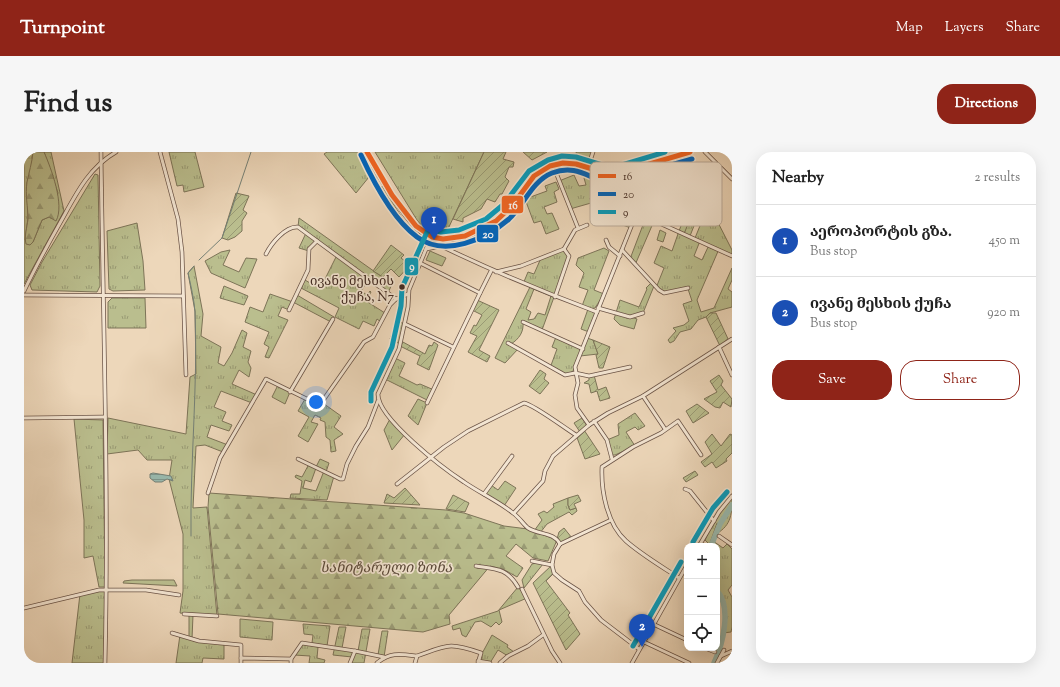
<!DOCTYPE html>
<meta charset="utf-8">
<style>
body{margin:0;font-family:"Sorts Mill Goudy","Noto Serif Georgian",serif;background:#f6f6f6;color:#222}
.controls{position:absolute;right:12px;bottom:12px;display:grid;overflow:hidden;border-radius:8px;box-shadow:0 4px 16px #0002}
.controls button{width:36px;height:36px;display:grid;place-items:center;padding:0;border:0;border-bottom:1px solid #e0e0e0;background:#fff;color:#222;font:20px sans-serif}
.you{position:absolute;left:292px;top:250px;width:14px;height:14px;margin:-10px;border:3px solid #fff;border-radius:50%;background:#1a73e8;box-shadow:0 0 0 6px #1a73e833}
.badge{display:grid;place-items:center;width:26px;height:26px;border-radius:50%;background:#8f2418;color:#fff;font-size:13px;font-weight:700}
.pin{position:absolute;translate:-50% -33px;filter:drop-shadow(0 1px 2px #0008)}
.pin::after{content:'';position:absolute;top:21px;width:14px;height:12px;background:inherit;clip-path:polygon(0 0,100% 0,50% 100%)}
.list{margin:0;padding:0;list-style:none}
h2{display:flex;justify-content:space-between;align-items:center;height:52px;margin:0;padding:0 16px;font-size:17px}
h2 small{font-size:13px;font-weight:400;color:#767676}
.list li{display:grid;grid-template-columns:26px 1fr auto;gap:12px;align-items:center;box-sizing:border-box;height:72px;padding:0 16px;border-top:1px solid #e0e0e0}
.list b{display:block;font-size:15px;white-space:nowrap}
.list p{margin:0;font-size:13px;white-space:nowrap;color:#767676}
.list em{font-size:13px;font-style:normal;color:#767676}
.actions{display:flex;gap:8px;padding:12px 16px}
.actions a{flex:1;padding:9px 0;border:1px solid #8f2418;border-radius:16px;text-align:center;font-size:14px;color:#8f2418}
.actions .main{background:#8f2418;color:#fff}
.icon{flex:none;width:22px;height:22px;fill:none;stroke:currentColor;stroke-width:2;stroke-linecap:round;stroke-linejoin:round}
.map{position:relative;flex:none;width:708px;height:511px;overflow:hidden;border-radius:16px}
header{display:flex;align-items:center;gap:24px;box-sizing:border-box;height:56px;padding:0 20px;background:#8f2418;color:#fff}
header strong{font-size:19px}
nav{display:flex;gap:22px;margin-inline-start:auto;font-size:14px}
.intro{display:flex;align-items:center;justify-content:space-between;box-sizing:border-box;height:96px;padding:0 24px}
h1{margin:0;font-size:28px}
.button{padding:10px 18px;border-radius:16px;background:#8f2418;color:#fff;font-size:14px;font-weight:700}
main{display:flex;gap:24px;padding:0 24px}
aside{flex:1;background:#fff;border-radius:16px;box-shadow:0 4px 16px #0002}
.map>svg:first-child{display:block}
.grass{fill:url(#grass-tufts);stroke:#7d7458;fill-rule:evenodd}
.forest{fill:url(#forest-firs);stroke:#7d7458}
.park{fill:#babe8e;stroke:#7d7458}
.garden{fill:url(#garden-furrows);stroke:#7d7458}
.water{fill:url(#water-rules);stroke:#758076}
.lines{fill:none;stroke-linecap:round;stroke-linejoin:round}
.stream{stroke:#758076;stroke-width:1}
.river{stroke:#99baaf;stroke-width:5.5}
.minor-casing{stroke:#6b5447;stroke-width:4.5}
.highway-casing{stroke:#402921;stroke-width:6}
.minor{stroke:#f3e5d2;stroke-width:3}
.highway{stroke:#e6bc7d;stroke-width:4.5}
.bus-1-casing{stroke:#f3e5d2;stroke-width:8}
.bus-2-casing{stroke:#f3e5d2;stroke-width:8}
.bus-3-casing{stroke:#f3e5d2;stroke-width:8}
.bus-1{stroke:#f26522;stroke-width:5}
.bus-2{stroke:#0065bd;stroke-width:5}
.bus-3{stroke:#069cbd;stroke-width:5}
.bus-dot{fill:#402921;stroke:#f3e5d2;stroke-width:1.5}
.labels{text-anchor:middle;stroke-width:3.5;stroke-linejoin:round;paint-order:stroke}
.bus-label{font-size:13px;fill:#402921;stroke:#f3e5d2;text-anchor:end}
.park-label{font-size:14px;font-style:italic;fill:#584737;stroke:#f3e5d2}
.key{fill:#f3e5d2;stroke:#bdad9d;stroke-width:1}
.key-label{font-size:11px;fill:#402921}
.line-badge{stroke:#f3e5d2;stroke-width:1.5}
.badge-label{font-size:11px;text-anchor:middle;font-weight:bold;fill:#fff}
</style>
<header>
<strong>Turnpoint</strong>
<nav><a>Map</a><a>Layers</a><a>Share</a></nav>
</header>
<div class="intro"><h1>Find us</h1><a class="button">Directions</a></div>
<main>
<div class="map">
<svg width="708" height="511" viewBox="0 0 708 511">
<defs>
<pattern id="grass-tufts" width="24" height="20" patternUnits="userSpaceOnUse"><rect width="24" height="20" fill="#babe8e"/><path d="M3 7l-1-3M5 7V3M7 7l1-3M15 17l-1-3M17 17v-4M19 17l1-3" fill="none" stroke="#999a74"/></pattern>
<pattern id="forest-firs" width="22" height="20" patternUnits="userSpaceOnUse"><rect width="22" height="20" fill="#babe8e"/><path d="M5 1l3.5 6h-7zM16 11l3.5 6h-7z" fill="#999a74"/></pattern>
<pattern id="garden-furrows" width="10" height="10" patternUnits="userSpaceOnUse"><rect width="10" height="10" fill="#babe8e"/><path d="M-1 1l2-2M0 10L10 0M9 11l2-2" fill="none" stroke="#999a74"/></pattern>
<pattern id="water-rules" width="6" height="5" patternUnits="userSpaceOnUse"><rect width="6" height="5" fill="#99baaf"/><path d="M0 2.5h6" fill="none" stroke="#7e978e"/></pattern>
</defs>
<rect width="100%" height="100%" fill="#edd7ba"/>
<filter id="stains"><feTurbulence type="fractalNoise" baseFrequency=".005" numOctaves="4"/><feColorMatrix values="0 0 0 0 .2 0 0 0 0 .09 0 0 0 0 .02 0 0 0 .5 -.17"/></filter>
<radialGradient id="worn" r=".72"><stop offset=".6" stop-color="#630" stop-opacity="0"/><stop offset="1" stop-color="#630" stop-opacity=".3"/></radialGradient>
<g class="grass">
<polygon points="0,0 9,0 8,14 3,31 4,66 1,88 9,90 18,68 25,65 34,41 20,0 27,0 40,59 0,132"/>
<polygon points="145,0 171,0 180,35 160,40 159,33 153,34"/>
<polygon points="303,0 338,0 353,27 351,29 345,25 332,41 300,2"/>
<polygon points="351,0 460,0 424,77 415,80 408,67 400,77 393,68"/>
<polygon points="552,0 569,0 564,15 573,19 570,26 574,43 566,46 567,51 546,57 535,29 550,23 555,34 562,33 560,26 564,15 556,12"/>
<polygon points="646,6 655,18 646,39 652,42 643,63 647,65 644,75 630,69 611,113 606,107 622,65 613,61 607,76 593,71 589,61 593,56 613,61 621,41 631,44 638,26 628,22 633,10"/>
<polygon points="71,22 74,23 76,134 73,140 8,138 6,133 18,110"/>
<polygon points="532,30 535,37 530,40 533,50 520,55 523,62 528,61 535,77 522,82 517,69 510,71 501,47 523,39 521,34"/>
<polygon points="358,34 382,72 380,74 356,36"/>
<path d="M 682,47 L 708,98 L 708,103 L 695,97 L 673,148 L 677,160 L 690,156 L 708,116 L 708,128 L 704,137 L 708,140 L 708,155 L 686,161 L 682,165 L 674,168 L 667,177 L 656,180 L 650,189 L 646,191 L 644,188 L 652,179 L 649,176 L 660,173 L 665,169 L 659,152 L 668,149 L 664,137 L 640,141 L 632,136 L 640,116 L 630,111 L 637,94 L 648,99 L 655,79 L 668,61 L 671,54 ZM 675,61 L 680,64 L 671,86 L 666,84 ZM 676,89 L 685,93 L 678,108 L 670,104 Z"/>
<polygon points="275,66 368,132 364,141 345,127 337,139 343,143 346,139 347,140 342,149 361,161 357,170 353,167 350,174 339,169 335,177 311,165 315,156 277,136 281,128 296,137 313,103 293,89 285,99 275,96 282,81 274,75"/>
<polygon points="113,71 119,109 121,138 89,139 85,137 83,79"/>
<polygon points="636,78 642,81 639,90 633,88"/>
<polygon points="580,96 585,99 570,138 580,142 571,156 565,157 571,162 565,180 557,177 564,157 558,154 564,138 555,135 560,121 552,113 554,106"/>
<path d="M 540,97 L 545,104 L 518,178 L 499,170 C 500,180 495,187 487,192 L 494,197 L 481,211 L 471,206 L 506,135 L 499,132 L 504,120 L 510,122 L 517,106 ZM 510,137 L 527,144 L 521,163 L 514,161 L 510,167 L 504,168 L 507,160 L 502,157 Z"/>
<polygon points="206,98 199,113 215,120 222,106 233,107 221,136 187,121 181,109 197,100"/>
<polygon points="170,114 179,162 177,184 197,195 194,211 200,214 208,201 218,178 223,181 219,195 227,199 224,210 227,216 225,225 215,218 208,232 233,243 228,251 197,239 190,255 202,260 198,269 208,273 205,279 187,273 183,285 204,293 199,300 181,293 172,294 169,356 183,355 193,464 169,463 168,487 200,491 200,507 179,506 178,511 152,511 156,483 165,486 165,462 156,461 159,439 159,382 145,327 148,308 123,308 114,298 83,302 84,266 162,282 166,225 172,222 171,159 164,121"/>
<polygon points="627,131 630,134 619,161 607,165 613,167 610,177 596,173 590,167 596,148 615,155 623,137 622,136"/>
<polygon points="200,134 224,144 220,153 196,146"/>
<polygon points="246,142 269,150 273,143 310,165 307,170 269,150 265,158 258,155 254,164 264,168 245,206 241,205 245,195 240,192 245,180 221,170 226,155 239,160"/>
<polygon points="88,146 121,146 122,176 84,176 84,150"/>
<polygon points="373,169 381,172 376,192 366,187"/>
<path d="M 532,185 L 558,197 L 563,186 L 569,188 L 574,202 L 556,204 C 548,226 545,225 526,216 L 533,197 L 528,195 Z"/>
<polygon points="371,206 381,211 375,224 393,233 396,232 410,238 405,249 361,227"/>
<polygon points="254,233 266,240 261,252 248,245"/>
<polygon points="281,247 289,250 296,249 317,264 310,275 319,282 310,288 312,299 307,300 306,288 302,285 301,270 296,268 297,266 291,263 287,270 294,272 284,290 274,284 285,265 274,259"/>
<polygon points="394,247 403,251 394,273 384,264"/>
<polygon points="611,261 621,274 614,278 611,275 602,280 611,294 591,303 588,303 583,288 595,283 594,272"/>
<polygon points="50,267 79,268 81,435 75,435 69,404 60,406 60,368"/>
<polygon points="366,267 381,282 368,298 360,278"/>
<path d="M 296,307 L 305,311 L 302,320 L 310,324 L 303,348 L 266,346 L 267,342 L 276,342 L 278,329 L 271,325 L 272,323 L 278,325 L 285,312 L 292,315 ZM 292,316 L 300,319 L 292,339 L 279,336 L 281,328 L 287,330 Z"/>
<polygon points="481,329 492,336 480,354 460,342 467,333 474,338"/>
<path d="M 708,344 C 708,361 708,373 692,382 L 695,372 L 693,371 L 685,394 L 683,394 L 684,391 L 681,388 L 690,369 Z"/>
<polygon points="544,346 544,353 546,358 552,356 553,359 548,363 545,360 523,372 516,381 510,379 518,368 514,362 520,359 523,361 530,355 529,352"/>
<path d="M 689,389 L 699,396 L 703,392 L 708,397 L 708,433 L 704,438 L 708,445 L 708,475 L 707,480 L 699,481 C 702,466 705,451 693,439 L 693,394 L 687,394 Z"/>
<polygon points="512,411 519,412 500,436 498,428 508,412"/>
<polygon points="108,428 150,428 153,434 99,431 100,429"/>
<polygon points="494,435 503,446 475,458 478,470 475,473 472,470 467,475 457,469 451,470 442,485 438,483 436,476 429,478 428,474 474,459"/>
<polygon points="82,438 81,511 48,511 56,442"/>
<polygon points="216,467 249,470 248,488 216,485"/>
<polygon points="279,472 306,474 303,494 288,491 289,483 280,482"/>
<polygon points="315,475 322,475 318,496 334,499 338,477 346,477 340,511 326,511 328,505 309,503"/>
<polygon points="358,479 364,479 360,505 354,503"/>
<polygon points="468,483 484,493 483,495 490,500 484,504 474,498 466,511 454,509"/>
<polygon points="278,492 294,495 293,506 301,508 300,511 285,511 286,504 270,503"/>
</g>
<g class="forest">
<path d="M 9,0 L 20,0 C 27,16 41,53 32,69 L 25,65 L 18,68 L 9,90 L 6,93 L 2,92 C 0,84 3,76 4,67 C 4,55 1,43 3,30 C 5,20 8,11 9,0 Z"/>
<polygon points="185,341 422,358 440,361 480,374 504,377 533,388 524,409 509,406 492,392 482,404 499,416 493,425 479,417 466,414 425,463 426,472 399,480 194,462 184,355"/>
</g>
<polygon class="park" points="406,99 422,106 418,114 402,108"/>
<g class="garden">
<polygon points="460,0 482,0 479,7 490,10 489,15 485,15 481,25 485,29 478,42 476,42 471,50 463,47 457,57 439,66 439,70 429,67"/>
<polygon points="499,0 523,0 508,8"/>
<polygon points="212,41 225,44 219,58 223,61 218,69 218,79 211,85 204,88 198,86"/>
<polygon points="667,48 671,54 660,82 655,79"/>
<polygon points="367,93 380,103 377,106 386,113 375,125 367,117 359,125 349,119"/>
<polygon points="453,148 475,158 455,198 466,204 463,210 444,200 453,184 446,181 450,173 452,174 458,163 448,158"/>
<polygon points="686,161 692,161 705,189 696,194 682,165"/>
<polygon points="569,188 586,195 579,216 575,216 572,203 574,202"/>
<polygon points="377,189 401,202 405,193 408,194 410,190 414,193 405,218 393,212 396,204 376,194"/>
<polygon points="516,218 522,222 520,227 525,231 516,242 505,234"/>
<polygon points="570,223 574,238 582,235 586,246 576,249 573,239 567,241 565,232 560,231 565,228 565,224"/>
<polygon points="695,223 699,229 697,233 708,247 707,255 699,250 696,256 691,255 680,247 693,240 686,229"/>
<polygon points="673,252 685,261 669,271 662,259"/>
<polygon points="558,266 563,274 560,278 576,302 561,307 552,283 556,280 550,271"/>
<polygon points="688,282 697,294 706,282 708,283 708,301 702,307 703,309 692,316 688,310 681,315 677,310 688,302 681,290"/>
<polygon points="671,319 674,323 662,330 659,326"/>
<polygon points="381,336 396,353 360,351 363,342 370,346"/>
<polygon points="429,343 445,351 441,360 422,357"/>
<polygon points="554,343 557,349 550,352 552,356 546,358 544,353 544,346"/>
<polygon points="540,376 548,386 536,392 533,387 535,380"/>
<polygon points="528,413 530,421 522,429 546,461 544,463 556,482 542,498 509,431"/>
</g>
<polygon class="water" points="129,321 147,324 149,329 143,327 138,330 131,330 126,326 126,322"/>
<g class="lines">
<g class="stream">
<polyline points="175,108 198,86 227,0"/>
<path d="M 167,384 C 166,309 174,235 171,160 C 170,147 167,134 164,121 L 170,114"/>
</g>
<g class="river">
<polyline points="687,394 696,372 708,353"/>
<path d="M 690,511 C 699,492 708,455 693,439"/>
</g>
<g class="minor-casing">
<g id="minor">
<path d="M 77,0 C 79,170 85,341 81,511"/>
<polyline points="136,0 154,67 158,100 162,223"/>
<polyline points="681,0 708,27"/>
<polyline points="646,6 668,36"/>
<polyline points="529,13 554,76"/>
<polyline points="564,15 569,0"/>
<polyline points="593,56 613,61 708,104"/>
<path d="M 407,85 L 385,138 L 384,155 L 375,197 L 354,242 C 353,266 420,317 440,330 C 456,341 474,349 489,361 C 495,365 499,372 504,376 C 515,383 530,380 536,392"/>
<path d="M 415,87 L 417,94 C 469,119 519,140 573,160"/>
<polyline points="582,88 585,95 596,104"/>
<polyline points="402,97 417,94"/>
<polyline points="598,98 635,138 640,141 664,136"/>
<path d="M 242,102 C 247,92 261,74 274,75 L 372,147"/>
<polyline points="396,111 456,141 403,251"/>
<polyline points="472,120 497,114 540,97 551,78 563,73"/>
<path d="M 0,139 C 11,116 23,94 36,71 C 51,44 64,16 92,0"/>
<polyline points="456,141 467,119"/>
<polyline points="0,143 159,144"/>
<polyline points="531,145 545,104 540,97"/>
<polyline points="574,156 606,165 619,161"/>
<polyline points="265,158 284,118 285,97 293,89"/>
<polyline points="499,170 559,197"/>
<polyline points="381,172 429,195"/>
<polyline points="484,191 541,223 551,221 565,224 606,215"/>
<polyline points="695,195 708,223"/>
<polyline points="266,240 309,167"/>
<polyline points="619,244 641,277"/>
<polyline points="0,266 81,265"/>
<polyline points="570,269 583,288 588,307"/>
<polyline points="565,273 553,256 551,243 554,231 551,215 633,10"/>
<polyline points="274,307 316,327 319,327 323,312 332,294 344,275 354,249"/>
<path d="M 373,332 L 420,295 L 444,279 L 500,251 C 509,252 542,277 552,283"/>
<polyline points="661,337 666,339 690,369"/>
<polyline points="184,341 196,306 242,227 289,250 300,247 340,190 349,185 366,153 372,147 384,142"/>
<polyline points="460,342 488,304"/>
<polyline points="490,361 519,329 521,319 529,304 565,273 584,261 619,244 708,187"/>
<polyline points="695,384 708,393"/>
<polyline points="536,392 530,402 528,413 530,421 538,428 555,439 561,450 577,468 615,497"/>
<polyline points="536,392 587,368"/>
<polyline points="675,394 695,360 708,344"/>
<polyline points="508,409 528,413"/>
<path d="M 452,414 C 472,417 483,416 494,435"/>
<path d="M 655,426 C 637,414 618,403 602,389 C 583,372 577,339 578,315 L 609,295 L 637,281 L 654,269 L 677,303"/>
<polyline points="498,437 528,499 536,511"/>
<polyline points="0,456 75,438 122,438 155,443"/>
<polyline points="160,462 193,464"/>
<polyline points="629,472 663,488"/>
<polyline points="148,481 175,489 217,493 217,506"/>
<polyline points="620,490 665,511"/>
<polyline points="681,496 691,500"/>
<polyline points="697,504 708,499"/>
<polyline points="454,509 466,511"/>
<polyline points="217,511 217,506 267,507"/>
<polyline points="267,511 267,507 278,491 331,499"/>
<polyline points="326,511 331,499 360,505"/>
<path d="M 353,511 C 366,500 376,502 393,504"/>
<path d="M 391,511 L 393,504 C 424,493 425,490 457,501 L 454,511"/>
<polyline points="476,511 484,504 504,494 519,483"/>
<polyline points="608,511 663,413"/>
<polyline points="693,511 700,498"/>
</g>
</g>
<g class="highway-casing">
<path id="highway" d="M 343,0 C 351,18 383,70 398,80 C 423,97 460,80 480,62 C 491,52 500,36 510,24 C 523,13 541,8 558,13 C 569,16 577,21 588,23 L 666,0"/>
</g>
<use href="#minor" class="minor"/>
<use href="#highway" class="highway"/>
<g class="bus-1-casing">
<polyline id="bus-1" points="343,0 368,43 392,74 408,85 419,87 441,84 472,69 488,54 510,24 526,14 539,11 552,12 588,23 666,0"/>
</g>
<g class="bus-2-casing">
<path id="bus-2" d="M 337,3 C 349,29 370,68 393,85 C 421,106 462,87 485,67 C 500,53 508,29 528,21 C 556,10 569,32 589,30 C 597,29 605,25 613,23 C 631,18 650,12 668,7"/>
</g>
<g class="bus-3-casing">
<g id="bus-3">
<polyline points="347,249 347,240 368,195 377,154 378,136 403,80 407,78 417,80 435,78 462,67 480,52 505,19 524,8 538,4 552,5 588,16 641,0"/>
<polyline points="669,390 689,356 703,340"/>
<polyline points="609,494 657,410"/>
</g>
</g>
<use href="#bus-1" class="bus-1"/>
<use href="#bus-2" class="bus-2"/>
<use href="#bus-3" class="bus-3"/>
</g>
<circle class="bus-dot" cx="378" cy="135" r="3.5"/>
<g class="labels">
<g class="bus-label">
<text x="370" y="133">ივანე მესხის<tspan x="370" dy="16">ქუჩა, N7</tspan></text>
</g>
<g class="park-label">
<text x="362" y="420">სანიტარული ზონა</text>
</g>
</g>
<rect x="566" y="10" width="132" height="64" rx="6" class="key"/>
<rect x="574" y="22" width="18" height="4" fill="#f26522"/>
<rect x="574" y="40" width="18" height="4" fill="#0065bd"/>
<rect x="574" y="58" width="18" height="4" fill="#069cbd"/>
<g class="key-label">
<text x="599" y="28">16</text>
<text x="599" y="46">20</text>
<text x="599" y="64">9</text>
</g>
<g class="line-badge">
<rect x="477" y="43" width="23" height="19" rx="4" fill="#f26522"/>
<rect x="452" y="72" width="23" height="19" rx="4" fill="#0065bd"/>
<rect x="380" y="105" width="15" height="19" rx="4" fill="#069cbd"/>
</g>
<g class="badge-label">
<text x="489" y="57">16</text>
<text x="464" y="86">20</text>
<text x="388" y="118">9</text>
</g>
<rect width="100%" height="100%" filter="url(#stains)"/>
<rect width="100%" height="100%" fill="url(#worn)"/>
</svg>
<div class="controls">
<button>+</button>
<button>−</button>
<button><svg class="icon" aria-label="locate" viewBox="0 0 24 24"><circle cx="12" cy="12" r="6"/><path d="M12 2v4M12 18v4M2 12h4M18 12h4"/></svg></button>
</div>
<div class="you"></div>
<div class="pin badge" style="left:410px;top:88px;background:#1a4fb4">1</div>
<div class="pin badge" style="left:618px;top:495px;background:#1a4fb4">2</div>
</div>
<aside>
<h2>Nearby<small>2 results</small></h2>
<ul class="list">
<li><span class="badge" style="background:#1a4fb4">1</span><div><b>აეროპორტის გზა.</b><p>Bus stop</p></div><em>450 m</em></li>
<li><span class="badge" style="background:#1a4fb4">2</span><div><b>ივანე მესხის ქუჩა</b><p>Bus stop</p></div><em>920 m</em></li>
</ul>
<div class="actions"><a class="main">Save</a><a>Share</a></div>
</aside>
</main>
